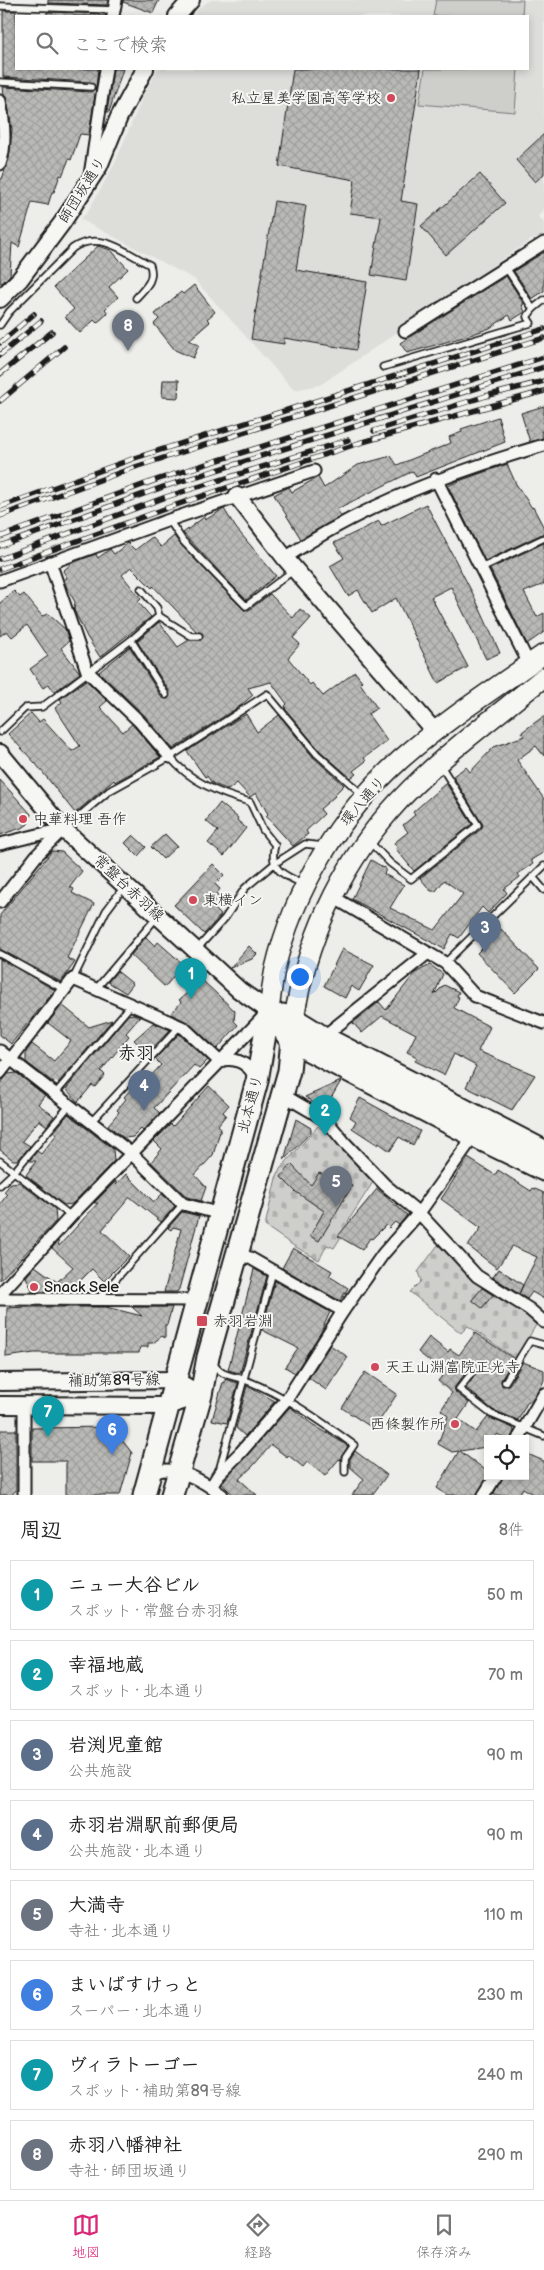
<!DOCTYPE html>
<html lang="ja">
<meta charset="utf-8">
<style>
body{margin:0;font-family:"Balsamiq Sans","Klee One",sans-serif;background:#f2f2f2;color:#222}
.controls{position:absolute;right:15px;bottom:15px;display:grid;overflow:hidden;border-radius:0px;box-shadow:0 2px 8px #0003}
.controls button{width:45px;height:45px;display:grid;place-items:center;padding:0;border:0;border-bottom:1px solid #e0e0e0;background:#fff;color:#222;font:25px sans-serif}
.you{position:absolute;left:299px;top:976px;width:18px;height:18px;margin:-12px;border:4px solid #fff;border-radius:50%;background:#1a73e8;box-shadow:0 0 0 8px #1a73e833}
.badge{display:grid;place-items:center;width:32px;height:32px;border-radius:50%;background:#db2777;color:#fff;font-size:16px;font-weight:700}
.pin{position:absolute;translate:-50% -41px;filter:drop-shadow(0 1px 2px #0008)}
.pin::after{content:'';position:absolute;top:26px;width:18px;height:15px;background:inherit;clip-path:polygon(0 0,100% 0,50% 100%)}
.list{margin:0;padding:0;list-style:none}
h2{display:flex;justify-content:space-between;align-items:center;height:65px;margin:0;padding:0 20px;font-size:21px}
h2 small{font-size:16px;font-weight:400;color:#767676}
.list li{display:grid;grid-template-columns:32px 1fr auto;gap:15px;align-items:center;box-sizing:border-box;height:70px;margin:0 10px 10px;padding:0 10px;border:1px solid #e0e0e0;border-radius:0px}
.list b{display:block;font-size:19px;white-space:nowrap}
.list p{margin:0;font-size:16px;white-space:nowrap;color:#767676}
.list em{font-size:16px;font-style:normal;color:#767676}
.icon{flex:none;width:28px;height:28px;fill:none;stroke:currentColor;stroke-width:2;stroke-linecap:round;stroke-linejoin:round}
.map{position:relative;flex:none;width:544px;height:1495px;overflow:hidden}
.search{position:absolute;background:#fff;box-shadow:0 2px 8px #0003;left:15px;right:15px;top:15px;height:55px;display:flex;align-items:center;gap:12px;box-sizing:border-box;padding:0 18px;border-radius:0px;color:#767676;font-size:19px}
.sheet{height:705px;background:#fff}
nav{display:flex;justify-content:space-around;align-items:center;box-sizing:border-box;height:70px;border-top:1px solid #e0e0e0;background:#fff;font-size:14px;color:#767676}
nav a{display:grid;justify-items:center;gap:2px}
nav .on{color:#db2777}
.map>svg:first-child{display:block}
.built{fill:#ddddda}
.grass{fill:#cececb;stroke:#757574}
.cemetery{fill:url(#cemetery-stones);stroke:#757574}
.building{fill:url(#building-cross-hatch);stroke:#1c1c1c}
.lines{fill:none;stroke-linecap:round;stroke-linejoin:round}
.lane-casing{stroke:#1c1c1c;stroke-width:9}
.street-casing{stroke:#1c1c1c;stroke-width:15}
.secondary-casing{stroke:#1c1c1c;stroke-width:20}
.primary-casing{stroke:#1c1c1c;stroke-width:22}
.highway-casing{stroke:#1c1c1c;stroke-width:25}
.lane{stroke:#f6f6f2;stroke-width:5.5}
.street{stroke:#f6f6f2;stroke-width:11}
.secondary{stroke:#f6f6f2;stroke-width:16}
.primary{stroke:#f6f6f2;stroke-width:19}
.highway{stroke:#f6f6f2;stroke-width:21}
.rail-casing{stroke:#1c1c1c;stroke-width:5.5}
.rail{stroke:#f6f6f2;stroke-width:4;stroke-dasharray:11;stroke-linecap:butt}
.poi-dot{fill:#d1495b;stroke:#f6f6f2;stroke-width:2}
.labels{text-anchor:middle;stroke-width:4;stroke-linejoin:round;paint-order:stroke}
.poi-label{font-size:15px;fill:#1c1c1c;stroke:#f6f6f2;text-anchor:start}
.street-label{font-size:15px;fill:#1c1c1c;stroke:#f6f6f2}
.quarter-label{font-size:18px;font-weight:bold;fill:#1c1c1c;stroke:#f6f6f2}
</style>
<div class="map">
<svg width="544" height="1495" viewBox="0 0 544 1495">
<defs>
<pattern id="cemetery-stones" width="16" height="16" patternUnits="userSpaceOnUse" patternTransform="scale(1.25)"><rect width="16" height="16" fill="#cececb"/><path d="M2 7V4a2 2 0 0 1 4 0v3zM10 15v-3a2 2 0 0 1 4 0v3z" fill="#b0b0ae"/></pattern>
<pattern id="building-cross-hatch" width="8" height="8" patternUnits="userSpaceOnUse" patternTransform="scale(1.25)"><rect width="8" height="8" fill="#b9b9b6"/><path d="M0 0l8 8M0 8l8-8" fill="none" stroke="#9e9e9c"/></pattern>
</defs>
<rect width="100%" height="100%" fill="#edede9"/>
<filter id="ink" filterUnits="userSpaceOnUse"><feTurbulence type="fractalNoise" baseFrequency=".02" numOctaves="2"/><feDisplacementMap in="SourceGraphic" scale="10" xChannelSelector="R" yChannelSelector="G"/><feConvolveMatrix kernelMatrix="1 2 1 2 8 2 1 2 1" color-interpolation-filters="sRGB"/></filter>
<g filter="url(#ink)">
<polygon class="built" points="211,0 544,0 544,210 538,216 544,223 544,235 531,240 495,264 487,271 320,385 294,390 194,279 80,219 87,213 114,165 144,94 158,69 528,69 528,16 193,16 199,8"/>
<g class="grass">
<polygon points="436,0 523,0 522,16 433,16"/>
<polygon points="425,69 518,69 515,112 419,104"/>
</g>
<g class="cemetery">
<polygon points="318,1126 328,1133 373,1182 348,1221 349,1224 334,1248 327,1245 319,1260 294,1246 265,1226 276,1178 280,1169"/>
<path d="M 438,1245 C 456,1262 474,1281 494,1295 C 508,1305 525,1311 536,1325 L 516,1359 L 468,1326 L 461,1333 L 410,1292 L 421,1281 L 418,1272 Z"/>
</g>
<g class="building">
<polygon points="48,0 108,0 107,5 48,3"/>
<polygon points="123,0 159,0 153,13 123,2"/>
<polygon points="3,11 16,11 16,69 98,69 96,88 91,82 3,77"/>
<polygon points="47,12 106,14 106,16 47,16"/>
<polygon points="113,69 123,69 109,112 107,112"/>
<polygon points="293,69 421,69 401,201 418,204 406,281 371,275 381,217 350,213 355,180 279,166"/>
<polygon points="3,87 91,92 96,88 89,135 80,134 71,160 69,159 62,176 60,175 54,192 52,192 48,205 32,202 19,247 12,243 10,275 2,283 0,283 0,179 2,179 9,158 12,129 7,100 4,95"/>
<polygon points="544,134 544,174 535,182 516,160"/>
<polygon points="480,174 505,203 446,255 421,226"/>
<polygon points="274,201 306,206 296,270 367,282 356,350 284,338 284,344 251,339"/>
<polygon points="98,246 111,250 128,269 109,287 118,297 105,309 108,313 97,323 94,320 80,333 65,317 74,309 54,287"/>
<polygon points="544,252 544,291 532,299 514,271"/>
<polygon points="506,276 524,304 522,305 525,312 512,320 509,315 490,328 467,336 407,353 400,343"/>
<polygon points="194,285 215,312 207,319 210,322 189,340 199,345 193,358 175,350 154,324 159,319 155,314 181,292 183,294"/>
<polygon points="163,380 179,380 178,398 162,397"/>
<polygon points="544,406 544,431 541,431 543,438 530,442 521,413"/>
<polygon points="498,417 505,442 416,477 413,471 337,509 341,516 301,539 274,495 289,487 292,492 318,477 324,488 358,465 391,456 397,465 451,443 449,437 462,432 461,429"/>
<polygon points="507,464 516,484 532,508 533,507 544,528 544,533 485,561 448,486 459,481"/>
<polygon points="426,504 474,596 500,653 486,659 451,587 431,597 468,667 438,683 396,598 372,613 358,590 348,596 330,566 344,558 334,543 379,521 381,526"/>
<polygon points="224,509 236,528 276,576 246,600 183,533 204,517 205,520"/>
<polygon points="174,536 180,544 244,610 249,610 270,594 293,618 300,609 311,618 293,638 300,644 288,658 310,685 312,683 323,696 355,672 362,681 360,683 377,708 368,714 387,741 364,758 366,761 353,771 356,774 351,778 320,751 286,710 285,706 287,704 271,682 248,688 253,695 240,706 173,749 145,716 99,672 130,647 162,698 168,699 170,692 137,641 159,622 178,647 189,640 201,640 203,634 196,631 153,586 152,588 131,567 122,575 141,599 138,602 151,617 100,657 87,637 74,610 75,602 67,588 64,580 67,578 63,571 72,563 96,554 98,558 110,549 114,554 128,543 135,550 152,537 161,547"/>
<polygon points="544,543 544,584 524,592 537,617 544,613 544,632 527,644 490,569"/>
<polygon points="14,591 20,597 24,594 42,616 48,614 65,629 69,641 61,648 80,673 54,692 49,684 43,688 30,669 48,656 27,625 12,637 7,631 0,636 0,603"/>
<polygon points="86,680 107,701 100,707 123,732 132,724 160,757 115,782 114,780 75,813 36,764 8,734 31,713 39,722 43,719 72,751 80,746 55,708 62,702 60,699"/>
<polygon points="246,714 257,732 279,715 313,757 344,785 334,795 335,796 320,809 324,814 306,831 308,834 293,846 266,816 268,814 256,793 250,797 237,783 228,790 212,783 207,776 205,777 187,751"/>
<polygon points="544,716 544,756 536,746 517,760 544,799 544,852 531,860 533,864 518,874 520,877 504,889 507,893 488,913 482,907 459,938 452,934 444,949 352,899 371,860 386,869 384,874 404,885 390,908 435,930 463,894 444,880 436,891 431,891 420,878 481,829 483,825 453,776 466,767 470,772 494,747 524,736 522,732"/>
<polygon points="0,780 31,814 28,824 24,827 0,835"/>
<polygon points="446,783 472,824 414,871 396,849 397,847 394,843 408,832 403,825 415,815 413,812"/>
<polygon points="220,803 238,818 237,820 246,828 224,856 208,843 218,831 206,821"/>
<polygon points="165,834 177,846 163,859 151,847"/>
<polygon points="133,835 146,847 138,856 125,843"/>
<polygon points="52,851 62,852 82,871 70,887 74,889 72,893 94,904 67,958 75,962 61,982 0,949 0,915"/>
<polygon points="213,864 224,875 215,884 220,889 216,894 219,896 211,905 221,915 204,934 174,905"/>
<polygon points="501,929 539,969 515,993 477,953"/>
<polygon points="146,937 155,946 158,942 183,964 165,987 131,955"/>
<polygon points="249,946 257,954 252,959 230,968"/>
<polygon points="342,949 374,965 359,991 351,986 345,998 324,986"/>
<polygon points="0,959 55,990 11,1044 0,1035"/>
<polygon points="430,965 443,974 434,995 444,985 459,992 457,996 459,997 454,1008 490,1027 478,1051 535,1075 512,1110 466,1087 476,1066 454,1054 444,1075 415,1061 417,1057 407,1052 416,1034 382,1016 362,1033 353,1023 379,1002 386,1010 415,973"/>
<polygon points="117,971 133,984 126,993 108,982"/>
<polygon points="202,980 235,1011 234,1021 238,1025 217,1049 189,1023 171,1014 181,1002 179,1000"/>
<polygon points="62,1005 89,1027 112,1020 58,1083 56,1081 54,1083 26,1062 26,1052 32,1044 54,1061 71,1041 48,1023"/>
<polygon points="134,1014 140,1017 126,1033 129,1036 101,1071 105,1075 95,1087 92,1085 78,1102 66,1089 128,1015"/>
<polygon points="153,1023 170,1030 148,1053 134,1040"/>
<polygon points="179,1034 208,1060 199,1069 194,1065 154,1108 160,1113 143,1131 141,1129 133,1137 124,1138 108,1125 119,1112 117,1110 126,1099 124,1097 132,1088 137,1091 161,1065 155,1059"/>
<polygon points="17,1073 45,1095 38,1104 54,1116 47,1126 39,1120 22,1141 30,1146 18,1160 13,1160 0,1150 0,1084 8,1074"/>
<polygon points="341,1081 324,1110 305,1097"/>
<polygon points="209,1086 229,1105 223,1112 226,1115 218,1125 221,1128 213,1155 195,1175 206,1187 201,1201 187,1197 151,1162 162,1149 154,1141 171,1124 173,1126"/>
<polygon points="360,1098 420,1131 413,1145 399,1137 390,1151 379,1143 378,1145 352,1128 356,1121 350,1117"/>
<polygon points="68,1114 113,1149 114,1161 72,1204 64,1205 26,1175 36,1161 29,1161 37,1151 41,1154 57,1134 54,1132"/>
<polygon points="296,1119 311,1128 311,1132 284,1160"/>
<polygon points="468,1158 495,1175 498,1170 531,1191 533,1188 544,1193 544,1299 532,1292 527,1299 519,1294 523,1285 519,1294 493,1277 499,1269 523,1285 537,1257 512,1246 497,1268 468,1246 481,1228 441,1199"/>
<polygon points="291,1164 311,1185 319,1173 324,1175 328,1170 352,1186 319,1241 310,1236 324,1211 296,1192 281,1177"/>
<polygon points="126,1174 154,1202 162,1194 175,1206 161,1222 130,1197 102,1230 129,1256 104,1281 92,1269 69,1292 33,1292 26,1277 35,1266 57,1282 73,1267 52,1248 58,1241 59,1246 98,1203 94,1203 116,1181 116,1185"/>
<polygon points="19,1182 55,1209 56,1221 0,1280 0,1204 7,1195 4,1192 11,1183"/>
<polygon points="377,1189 407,1215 399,1225 395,1222 389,1228 386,1225 372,1239 370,1238 362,1250 338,1236"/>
<polygon points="182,1212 199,1216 179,1289 177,1292 164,1292 181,1229 173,1227 171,1230 168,1228"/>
<polygon points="293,1248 332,1271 329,1276 348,1288 340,1301 282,1268"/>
<polygon points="254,1269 267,1276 240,1373 228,1370"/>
<polygon points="275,1281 330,1312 321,1332 295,1373 285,1367 298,1348 262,1330"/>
<polygon points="482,1288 493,1295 482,1308 472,1300"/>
<polygon points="28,1307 106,1307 142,1316 132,1307 172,1307 167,1325 165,1325 165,1338 162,1336 153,1343 148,1343 148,1347 140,1347 139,1353 34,1353 6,1357 7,1308"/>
<polygon points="475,1333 514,1359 501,1380 502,1386 509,1385 523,1362 544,1370 544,1380 541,1387 530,1402 528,1401 518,1420 493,1410 466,1388 476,1374 472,1370 467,1371 454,1388 456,1393 469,1403 458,1419 476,1432 488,1417 513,1428 514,1431 511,1439 505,1439 498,1434 494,1439 488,1439 486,1447 460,1451 488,1472 488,1475 477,1495 447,1495 437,1488 459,1451 452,1452 438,1444 448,1416 441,1410 452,1393 438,1381 442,1376 441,1370 418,1352 429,1337 448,1352 450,1349 459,1355"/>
<polygon points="330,1345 348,1357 326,1390 309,1378"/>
<polygon points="365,1372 397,1394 374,1429 342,1408"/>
<polygon points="225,1379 238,1383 227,1423 212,1420 223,1382 225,1383"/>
<polygon points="247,1386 275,1401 245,1436 236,1428"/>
<polygon points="290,1407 312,1424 348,1446 340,1460 339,1459 325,1476 307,1462 303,1467 288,1455 287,1457 271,1445 253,1466 239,1479 257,1495 233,1495 222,1484 225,1479"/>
<polygon points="112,1427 132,1453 120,1495 66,1495 66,1461 32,1461 32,1428"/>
<polygon points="0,1430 16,1430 16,1490 12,1495 0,1495"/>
<polygon points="355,1451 387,1475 372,1495 352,1495 364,1479 350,1467 350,1459"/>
<polygon points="525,1453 544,1461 544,1495 535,1495 523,1488 519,1495 493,1495 503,1476 525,1476"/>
</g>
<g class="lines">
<g class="lane-casing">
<g id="lane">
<polyline points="0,6 114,10"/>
<polyline points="0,82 91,87"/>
<polyline points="505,266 533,309 544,300"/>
<path d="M 0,325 L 9,312 L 73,248 C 100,230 125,252 150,265 C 155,280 146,287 136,298"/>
<polyline points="383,367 531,323 527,317 533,309"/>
<polyline points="169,520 183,541 246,606 294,570"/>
<polyline points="481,568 544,538"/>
<polyline points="141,589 157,608 159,616 191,636 199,636"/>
<polyline points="131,640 166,695"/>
<polyline points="0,732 25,708 42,707 131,640 159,616"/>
<path d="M 170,757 C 189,781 222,795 250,802 L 263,830 L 275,845 C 268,869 284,876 304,884"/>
<polyline points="65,828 109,791 170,757 267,694 317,754 363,795"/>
<polyline points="369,841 390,863 411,879 478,825 441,766"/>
<polyline points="533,877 544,890"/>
<polyline points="197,949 225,918 245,888 274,864 305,844 323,846"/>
<polyline points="0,954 65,990"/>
<polyline points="445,963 544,866"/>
<polyline points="73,979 106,911 124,887"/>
<polyline points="96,989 157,917"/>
<polyline points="55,1094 131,1005"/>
<polyline points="91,1122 180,1026"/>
<polyline points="0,1161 71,1216"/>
<polyline points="0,1185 14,1172 69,1106"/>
<polyline points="99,1298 183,1204"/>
<path d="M 213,1363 C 223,1378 230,1374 245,1380 C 285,1395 319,1420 354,1445 L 345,1458 L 345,1472"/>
<polyline points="471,1374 459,1389 491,1414 544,1436"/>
<polyline points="505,1382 530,1341 544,1345"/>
<polyline points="219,1471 273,1271"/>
</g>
</g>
<g class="street-casing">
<g id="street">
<polyline points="113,16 116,0"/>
<path d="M 0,101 C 4,121 7,144 0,164"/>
<polyline points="90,175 106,69"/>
<polyline points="405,331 544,243"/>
<polyline points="436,479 529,664"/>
<path d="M 285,558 C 364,504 453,472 544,445"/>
<polyline points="50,562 87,671 139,721 170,757"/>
<polyline points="0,581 169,520 314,471"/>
<polyline points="0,844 63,829"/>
<polyline points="333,897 445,963 475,996 544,1023"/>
<polyline points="0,902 37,855 63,829"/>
<polyline points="323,1037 428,953"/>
<polyline points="0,1051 132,1154 183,1204 221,1214"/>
<path d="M 0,1073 L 73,979 L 184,1028 L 219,1061 C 236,1056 250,1064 256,1080"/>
<polyline points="283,1095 326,1120 345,1143 385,1185 419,1213 477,1276 529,1309 544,1322"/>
<polyline points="0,1294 71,1216 266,1014"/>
<polyline points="0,1299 198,1300"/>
<polyline points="343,1311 383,1254 419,1213 476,1133"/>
<polyline points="518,1439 544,1394"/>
<path d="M 150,1476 C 169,1459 206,1483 222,1495"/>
<polyline points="211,1487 219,1474 241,1452 287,1399 343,1311 250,1258 238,1254"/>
<polyline points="24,1495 24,1405"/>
<polyline points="484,1495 496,1476"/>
</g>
</g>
<g class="secondary-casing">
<g id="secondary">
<polyline points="177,16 191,0"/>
<polyline points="0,299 20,279 62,223 99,166 119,117 145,69"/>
<polyline points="237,496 285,558 435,732"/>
<polyline points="0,753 63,829 239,990 269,1011"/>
<polyline points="0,1382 175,1380 201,1395"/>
<polyline points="0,1405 168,1406 201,1395"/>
</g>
</g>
<g class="primary-casing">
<g id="primary">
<path d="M 269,1011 C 271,997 272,983 275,969 C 293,891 340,814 400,760 C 444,721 495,688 544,654"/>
<path d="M 294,1019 C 306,942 339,870 389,812 C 431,763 494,718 544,677"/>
</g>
</g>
<g class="highway-casing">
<g id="highway">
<polyline points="283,1015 294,1019 323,1037 544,1151"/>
<polyline points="284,1031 291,1041 474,1136 544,1170"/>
<polyline points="144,1495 257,1081 269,1011"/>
<polyline points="172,1495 201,1395 208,1357 289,1071 294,1019"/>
</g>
</g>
<use href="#lane" class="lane"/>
<use href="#street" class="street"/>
<use href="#secondary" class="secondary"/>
<use href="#primary" class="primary"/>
<use href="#highway" class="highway"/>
<g class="rail-casing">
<g id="rail">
<polyline points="0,343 34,314"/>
<polyline points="0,355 41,321"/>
<polyline points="0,374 52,332"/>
<polyline points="0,401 64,347"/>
<polyline points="374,431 486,396 544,381"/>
<polyline points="0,507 135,458 544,329"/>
<polyline points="0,516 138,466 544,338"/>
<polyline points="0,537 159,479 544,357"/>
<polyline points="0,546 163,487 544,367"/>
<polyline points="0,559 166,497 348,440"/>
<polyline points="0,569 170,507 359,443 544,391"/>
</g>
</g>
<use href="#rail" class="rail"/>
</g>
</g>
<g class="poi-dot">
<circle cx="391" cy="98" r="5"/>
<circle cx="23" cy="819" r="5"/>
<circle cx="193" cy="900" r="5"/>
<circle cx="34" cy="1287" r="5"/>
<rect x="196" y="1315" width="12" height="12" rx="2.5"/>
<circle cx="375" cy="1367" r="5"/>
<circle cx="455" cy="1424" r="5"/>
</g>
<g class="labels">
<g class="poi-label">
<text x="381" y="103" text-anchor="end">私立星美学園高等学校</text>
<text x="33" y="824">中華料理 吾作</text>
<text x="203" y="905">東横イン</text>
<text x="44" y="1292">Snack Sele</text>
<text x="213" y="1326">赤羽岩淵</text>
<text x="385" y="1372">天王山淵富院正光寺</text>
<text x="445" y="1429" text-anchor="end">西條製作所</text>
</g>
<g class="street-label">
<text transform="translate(82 190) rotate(-58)" y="5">師団坂通り</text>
<text transform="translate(363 801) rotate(-49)" y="5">環八通り</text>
<text transform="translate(129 888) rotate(43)" y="5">常盤台赤羽線</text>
<text transform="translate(250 1104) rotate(-75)" y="5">北本通り</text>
<text transform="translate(114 1380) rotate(-1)" y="5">補助第89号線</text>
</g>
<g class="quarter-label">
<text x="136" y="1059">赤羽</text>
</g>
</g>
</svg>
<div class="controls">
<button><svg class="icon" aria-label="locate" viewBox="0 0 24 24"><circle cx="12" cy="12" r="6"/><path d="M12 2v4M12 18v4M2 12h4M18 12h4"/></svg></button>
</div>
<div class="you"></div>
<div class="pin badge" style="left:191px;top:999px;background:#0f9aa8">1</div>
<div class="pin badge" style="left:325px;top:1136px;background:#0f9aa8">2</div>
<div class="pin badge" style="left:485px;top:953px;background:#5c6f8a">3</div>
<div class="pin badge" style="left:144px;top:1111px;background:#5c6f8a">4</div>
<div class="pin badge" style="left:336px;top:1207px;background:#6b7280">5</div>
<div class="pin badge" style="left:112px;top:1455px;background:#3f7fe0">6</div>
<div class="pin badge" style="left:48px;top:1437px;background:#0f9aa8">7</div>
<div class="pin badge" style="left:128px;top:351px;background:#6b7280">8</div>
<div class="search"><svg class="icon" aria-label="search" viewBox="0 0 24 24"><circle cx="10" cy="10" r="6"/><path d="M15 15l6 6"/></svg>ここで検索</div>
</div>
<section class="sheet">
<h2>周辺<small>8件</small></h2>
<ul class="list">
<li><span class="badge" style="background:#0f9aa8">1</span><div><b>ニュー大谷ビル</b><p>スポット · 常盤台赤羽線</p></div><em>50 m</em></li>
<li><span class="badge" style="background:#0f9aa8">2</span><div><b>幸福地蔵</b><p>スポット · 北本通り</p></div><em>70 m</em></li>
<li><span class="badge" style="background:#5c6f8a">3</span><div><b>岩渕児童館</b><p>公共施設</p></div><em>90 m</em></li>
<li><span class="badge" style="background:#5c6f8a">4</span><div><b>赤羽岩淵駅前郵便局</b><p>公共施設 · 北本通り</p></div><em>90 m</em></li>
<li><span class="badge" style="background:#6b7280">5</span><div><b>大満寺</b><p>寺社 · 北本通り</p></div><em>110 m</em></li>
<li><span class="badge" style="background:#3f7fe0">6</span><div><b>まいばすけっと</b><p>スーパー · 北本通り</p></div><em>230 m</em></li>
<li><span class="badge" style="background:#0f9aa8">7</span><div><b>ヴィラトーゴー</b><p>スポット · 補助第89号線</p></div><em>240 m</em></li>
<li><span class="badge" style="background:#6b7280">8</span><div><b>赤羽八幡神社</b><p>寺社 · 師団坂通り</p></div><em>290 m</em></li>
</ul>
</section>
<nav>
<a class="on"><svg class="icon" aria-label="map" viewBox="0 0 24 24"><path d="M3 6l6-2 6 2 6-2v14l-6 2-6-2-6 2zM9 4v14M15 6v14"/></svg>地図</a>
<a><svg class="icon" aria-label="directions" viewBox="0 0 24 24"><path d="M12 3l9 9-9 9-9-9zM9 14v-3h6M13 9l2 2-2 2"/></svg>経路</a>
<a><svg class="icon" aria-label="saved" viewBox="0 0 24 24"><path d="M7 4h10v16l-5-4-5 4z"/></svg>保存済み</a>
</nav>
